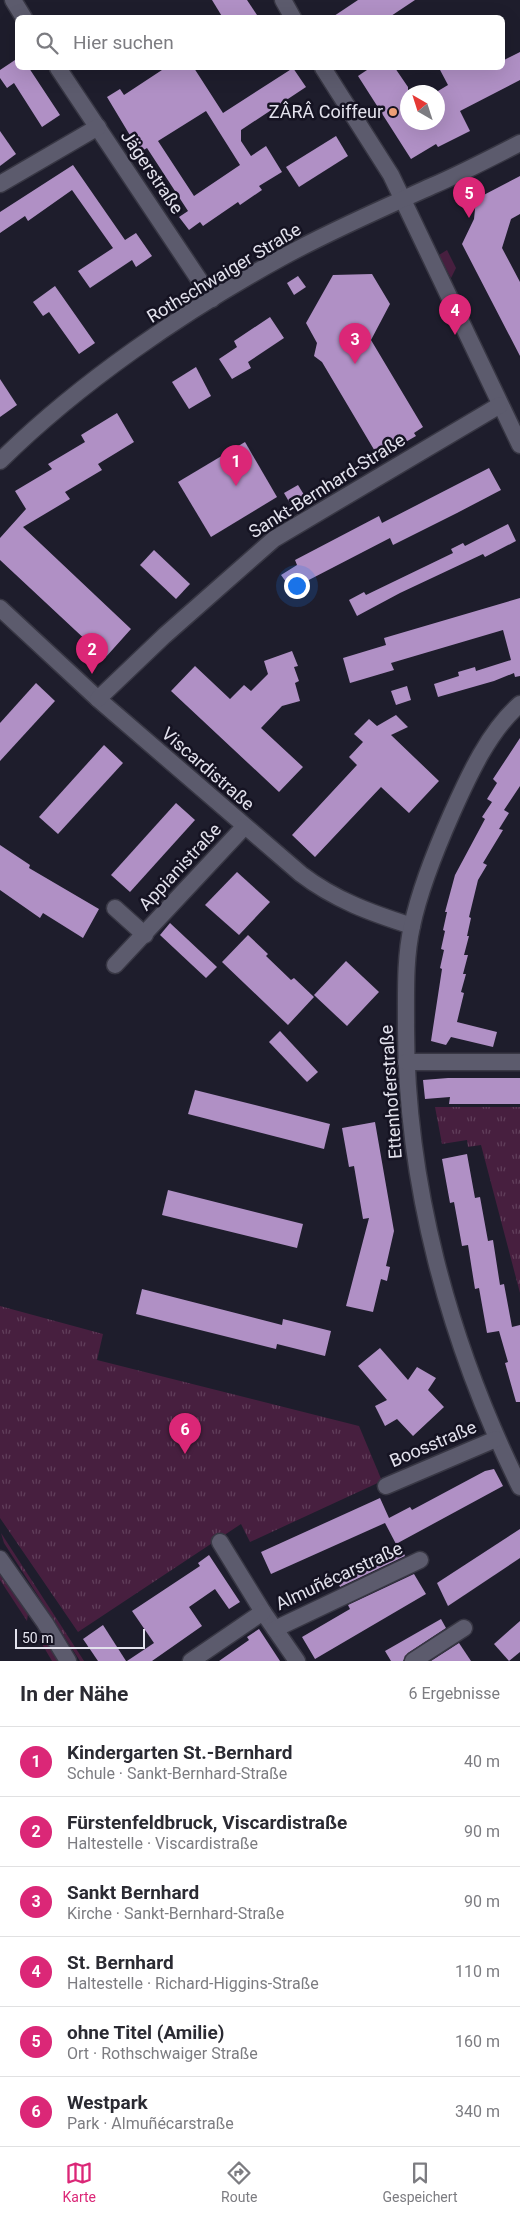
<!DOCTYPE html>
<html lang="de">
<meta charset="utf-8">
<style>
body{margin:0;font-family:Roboto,sans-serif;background:#f7f7f7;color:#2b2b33}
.compass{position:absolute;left:400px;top:85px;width:45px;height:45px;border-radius:50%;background:#fff;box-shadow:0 5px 20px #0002;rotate:321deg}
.scale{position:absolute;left:15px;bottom:12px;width:130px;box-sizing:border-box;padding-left:5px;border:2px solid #e3e2ed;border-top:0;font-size:14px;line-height:18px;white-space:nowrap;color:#e3e2ed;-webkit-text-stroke:4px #151322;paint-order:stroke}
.you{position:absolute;left:296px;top:585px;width:18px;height:18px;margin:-12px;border:4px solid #fff;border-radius:50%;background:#1a73e8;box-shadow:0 0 0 8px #1a73e833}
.badge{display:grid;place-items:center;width:32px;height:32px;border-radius:50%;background:#db2777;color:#fff;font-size:16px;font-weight:700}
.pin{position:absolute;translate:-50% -41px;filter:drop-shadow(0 1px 2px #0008)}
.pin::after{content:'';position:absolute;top:26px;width:18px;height:15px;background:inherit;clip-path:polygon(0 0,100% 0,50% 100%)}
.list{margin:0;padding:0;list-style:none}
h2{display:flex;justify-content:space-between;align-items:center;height:65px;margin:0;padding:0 20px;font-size:21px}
h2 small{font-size:16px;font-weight:400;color:#7c7c81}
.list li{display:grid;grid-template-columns:32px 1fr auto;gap:15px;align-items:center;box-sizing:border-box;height:70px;padding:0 20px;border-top:1px solid #e1e1e2}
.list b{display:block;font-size:19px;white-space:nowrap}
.list p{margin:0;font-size:16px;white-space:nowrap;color:#7c7c81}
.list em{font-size:16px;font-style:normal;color:#7c7c81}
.icon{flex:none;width:28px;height:28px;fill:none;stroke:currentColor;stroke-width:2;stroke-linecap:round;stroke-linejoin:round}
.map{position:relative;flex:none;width:520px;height:1661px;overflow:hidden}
.search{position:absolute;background:#fff;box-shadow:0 5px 20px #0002;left:15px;right:15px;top:15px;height:55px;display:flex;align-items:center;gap:12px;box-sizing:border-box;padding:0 18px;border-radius:8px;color:#7c7c81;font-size:19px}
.sheet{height:485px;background:#fff}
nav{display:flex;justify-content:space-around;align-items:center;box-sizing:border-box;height:70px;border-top:1px solid #e1e1e2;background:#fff;font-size:14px;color:#7c7c81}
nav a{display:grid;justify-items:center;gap:2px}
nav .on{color:#db2777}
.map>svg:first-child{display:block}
.grass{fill:url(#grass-tufts)}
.building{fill:#b090c5;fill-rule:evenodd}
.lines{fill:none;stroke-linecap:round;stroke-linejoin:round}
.minor-casing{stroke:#383744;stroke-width:19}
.minor{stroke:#5c5b6d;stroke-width:16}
.poi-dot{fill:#f0a279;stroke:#151322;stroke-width:2}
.labels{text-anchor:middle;stroke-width:5;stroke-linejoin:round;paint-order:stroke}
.poi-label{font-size:18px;fill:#e3e2ed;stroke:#151322;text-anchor:end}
.street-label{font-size:18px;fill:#e3e2ed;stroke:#151322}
</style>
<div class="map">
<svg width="520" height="1661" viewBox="0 0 520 1661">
<defs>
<pattern id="grass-tufts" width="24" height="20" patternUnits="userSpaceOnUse" patternTransform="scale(1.25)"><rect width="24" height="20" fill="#471f3f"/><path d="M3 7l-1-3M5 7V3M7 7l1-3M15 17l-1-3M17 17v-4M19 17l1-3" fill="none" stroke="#613f5b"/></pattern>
</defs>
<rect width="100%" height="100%" fill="#1e1d2c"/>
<g class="grass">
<polygon points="447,250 456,268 451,278 439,255"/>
<polygon points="435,1107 520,1107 520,1293 481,1145 468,1147 467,1140 442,1144"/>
<polygon points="0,1306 103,1334 97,1360 359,1426 382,1481 250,1542 241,1524 78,1632 0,1518"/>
<polygon points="1,1533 84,1661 80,1661 4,1543"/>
<polygon points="0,1570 28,1614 27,1621 0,1580"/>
<polygon points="39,1639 44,1639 58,1661 52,1661"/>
</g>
<g class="building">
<polygon points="212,0 247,0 259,18 223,18"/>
<polygon points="358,0 415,0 388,18 331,18"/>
<polygon points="520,52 520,80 460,111 470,131 438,147 436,144 411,159 358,76 370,68 395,68 408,87 408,122 438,122 438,91 448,85 439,68 502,68 502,61"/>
<polygon points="18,58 18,68 29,68 60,115 42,127 14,83 7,88 0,78 0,70"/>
<path d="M 165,68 L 194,68 L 223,113 L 293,68 L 306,87 L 241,130 L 241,141 L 251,156 L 266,146 L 282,172 L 259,186 L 262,190 L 240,205 L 238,202 L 203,226 L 200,222 L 189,230 L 179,217 L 188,211 L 147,148 L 140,152 L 107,97 L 120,89 L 124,95 ZM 206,111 L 240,165 L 194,196 L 158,141 Z"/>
<polygon points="0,131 16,154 0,166"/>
<polygon points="336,136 348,156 299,187 286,167"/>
<polygon points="73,165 125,240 136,233 152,256 136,267 132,260 90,288 78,271 113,248 72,190 28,221 25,216 0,233 0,212"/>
<polygon points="520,176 520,214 511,219 502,248 520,282 520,356 462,244 474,219 476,199"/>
<polygon points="372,274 390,304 371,340 423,427 414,433 416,436 390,451 387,447 376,453 322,362 314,356 317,343 306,323 333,275"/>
<polygon points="298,276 306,287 294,295 287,283"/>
<polygon points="55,286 95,343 79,354 49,312 43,316 33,302"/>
<polygon points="270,317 284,338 248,362 251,368 232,379 219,359 237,347 234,341"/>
<polygon points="196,367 211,396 189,409 172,382"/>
<polygon points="0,379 17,405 0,417"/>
<polygon points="117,413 134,442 98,464 102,470 65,492 70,499 23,527 131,629 105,658 0,560 0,538 26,509 15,491 52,469 48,464 85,442 81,435"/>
<polygon points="245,442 277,497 211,537 178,482"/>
<polygon points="489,468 501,490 457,513 393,545 390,538 303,583 305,586 293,592 281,575 297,565 295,560 379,516 382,523"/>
<polygon points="298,485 306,498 292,507 284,493"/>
<polygon points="508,524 516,541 485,557 483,554 400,593 357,616 349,600 364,592 366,595 453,553 451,549 463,543 465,546"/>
<polygon points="154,550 190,584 176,599 140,565"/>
<polygon points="520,598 520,676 515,677 514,673 494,681 438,697 434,684 459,676 458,672 475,667 476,671 511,660 503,630 391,663 394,670 350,683 343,658 386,645 384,638"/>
<polygon points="292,651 298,666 294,667 299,681 295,683 300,701 282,706 261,728 303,767 279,792 171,691 195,666 230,699 244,685 251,691 268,674 264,661"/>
<polygon points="36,683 55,701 0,761 0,723"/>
<polygon points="407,686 411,700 396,705 391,691"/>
<polygon points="396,715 408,727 391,735 439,781 409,813 381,787 315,857 292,835 357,765 349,757 363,742 354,734 369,719 377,726"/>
<polygon points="520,738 520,786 504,810 509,813 499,829 503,830 483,863 487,865 478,880 469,917 471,918 467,936 469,936 464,955 468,955 463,974 466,974 461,992 464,993 457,1022 497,1032 493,1047 451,1037 446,1045 431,1041 442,969 440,968 444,950 441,949 445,931 443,930 447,912 445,912 455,875 485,819 482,817 492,802 487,799 497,783 493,779"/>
<polygon points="104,745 123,763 58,834 39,817"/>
<polygon points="176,803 195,820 130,892 111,875"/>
<polygon points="0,845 30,865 29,868 99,909 83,938 43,913 40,918 0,890"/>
<polygon points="237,872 270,902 239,935 205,905"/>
<polygon points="170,923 217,967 206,978 160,935"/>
<polygon points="248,935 268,954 266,956 291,980 294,978 314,997 288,1025 222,962"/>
<polygon points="346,961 379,992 347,1026 314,995"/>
<polygon points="280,1031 318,1072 307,1082 269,1042"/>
<polygon points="448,1078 520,1078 520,1104 449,1104 450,1097 425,1099 423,1080"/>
<polygon points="195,1090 330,1124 324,1149 188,1114"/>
<polygon points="375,1122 394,1231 386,1266 390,1267 387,1281 381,1279 373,1312 346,1306 369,1218 363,1219 354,1166 349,1167 342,1128"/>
<polygon points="467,1154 475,1198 480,1197 488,1241 493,1240 500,1285 504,1284 512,1327 520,1325 520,1402 516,1402 505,1363 508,1362 499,1331 487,1333 479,1288 475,1289 468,1245 462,1246 454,1202 450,1203 442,1159"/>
<polygon points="168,1190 303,1224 297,1248 162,1215"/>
<polygon points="142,1289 282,1325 283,1319 331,1331 325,1356 277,1344 276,1349 136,1314"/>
<polygon points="380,1348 408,1380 417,1367 436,1378 428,1390 444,1407 413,1436 397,1419 385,1426 375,1406 387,1400 358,1366"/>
<polygon points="494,1469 503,1486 396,1544 385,1523 271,1574 261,1552 380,1498 389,1518 410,1507 412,1510 485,1471"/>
<polygon points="520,1529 520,1558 448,1606 437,1583"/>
<polygon points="401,1547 405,1556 340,1587 336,1577"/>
<polygon points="209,1555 240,1602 229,1609 215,1589 189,1607 202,1626 152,1661 127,1661 154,1643 132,1611 200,1566 198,1563"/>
<polygon points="414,1574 426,1594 315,1659 302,1637 350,1609 348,1605"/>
<polygon points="441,1619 446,1628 408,1653 403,1661 391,1661 385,1651"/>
<polygon points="520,1621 520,1652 509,1661 494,1644"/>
<polygon points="103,1625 126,1661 98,1661 83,1639"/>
<polygon points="259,1629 280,1661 219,1661 249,1640 247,1637"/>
<polygon points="459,1643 471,1661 431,1661"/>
</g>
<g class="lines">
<g class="minor-casing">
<g id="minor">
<polyline points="13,0 24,18"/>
<polyline points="283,0 293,18"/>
<polyline points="58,68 212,299"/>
<polyline points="323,68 391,175 520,445"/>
<polyline points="0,184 98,127"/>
<path d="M 0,461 C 80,382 183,312 281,258 C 330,231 381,209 432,186 C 462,173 491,158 520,143"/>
<path d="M 0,608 L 98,699 L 301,874 C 335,900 371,913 412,926"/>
<polyline points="98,699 164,636 274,539 500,405"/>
<path d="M 520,704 C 489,731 469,775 452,813 C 436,849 420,888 412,926 C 405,957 406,990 406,1022 C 405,1182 449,1343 520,1487"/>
<polyline points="115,908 145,935"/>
<polyline points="115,965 244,827"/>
<polyline points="406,1062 520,1062"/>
<polyline points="386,1486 496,1439"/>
<polyline points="220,1542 263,1612 297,1661"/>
<polyline points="0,1559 45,1623 68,1661"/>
<polyline points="275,1629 420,1560"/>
<polyline points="191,1661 263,1612"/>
<polyline points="413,1661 464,1628"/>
</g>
</g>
<use href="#minor" class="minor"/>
</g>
<circle class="poi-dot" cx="393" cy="112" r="5"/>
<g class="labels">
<g class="poi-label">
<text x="383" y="118">ZÂRÂ Coiffeur</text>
</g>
<g class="street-label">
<text transform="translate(152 172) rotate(56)" y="6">Jägerstraße</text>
<text transform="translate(224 273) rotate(-31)" y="6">Rothschwaiger Straße</text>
<text transform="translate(327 486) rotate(-32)" y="6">Sankt-Bernhard-Straße</text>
<text transform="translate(208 769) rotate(41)" y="6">Viscardistraße</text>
<text transform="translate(180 867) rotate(-47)" y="6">Appianistraße</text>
<text transform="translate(391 1092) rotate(-94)" y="6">Ettenhoferstraße</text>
<text transform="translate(433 1444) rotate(-23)" y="6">Boosstraße</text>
<text transform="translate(339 1576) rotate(-25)" y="6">Almuñécarstraße</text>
</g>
</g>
</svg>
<svg class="compass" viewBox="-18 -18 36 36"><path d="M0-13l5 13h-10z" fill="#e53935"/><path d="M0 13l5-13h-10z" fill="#7c7c81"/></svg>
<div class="scale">50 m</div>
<div class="you"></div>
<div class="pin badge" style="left:236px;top:486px">1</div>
<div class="pin badge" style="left:92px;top:674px">2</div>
<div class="pin badge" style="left:355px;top:364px">3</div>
<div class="pin badge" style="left:455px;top:335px">4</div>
<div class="pin badge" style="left:469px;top:218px">5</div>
<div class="pin badge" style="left:185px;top:1454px">6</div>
<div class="search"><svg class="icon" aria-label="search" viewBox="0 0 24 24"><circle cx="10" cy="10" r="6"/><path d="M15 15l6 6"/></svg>Hier suchen</div>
</div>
<section class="sheet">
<h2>In der Nähe<small>6 Ergebnisse</small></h2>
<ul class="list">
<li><span class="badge">1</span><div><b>Kindergarten St.-Bernhard</b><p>Schule · Sankt-Bernhard-Straße</p></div><em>40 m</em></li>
<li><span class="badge">2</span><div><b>Fürstenfeldbruck, Viscardistraße</b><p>Haltestelle · Viscardistraße</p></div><em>90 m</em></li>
<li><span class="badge">3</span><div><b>Sankt Bernhard</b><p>Kirche · Sankt-Bernhard-Straße</p></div><em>90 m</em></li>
<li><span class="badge">4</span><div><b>St. Bernhard</b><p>Haltestelle · Richard-Higgins-Straße</p></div><em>110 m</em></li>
<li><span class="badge">5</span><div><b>ohne Titel (Amilie)</b><p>Ort · Rothschwaiger Straße</p></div><em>160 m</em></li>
<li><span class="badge">6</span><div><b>Westpark</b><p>Park · Almuñécarstraße</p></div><em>340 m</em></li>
</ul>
</section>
<nav>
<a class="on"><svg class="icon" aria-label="map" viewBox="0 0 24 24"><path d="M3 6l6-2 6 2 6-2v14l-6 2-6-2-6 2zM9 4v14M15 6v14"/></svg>Karte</a>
<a><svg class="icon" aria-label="directions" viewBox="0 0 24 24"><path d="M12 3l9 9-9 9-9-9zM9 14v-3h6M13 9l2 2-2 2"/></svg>Route</a>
<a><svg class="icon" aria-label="saved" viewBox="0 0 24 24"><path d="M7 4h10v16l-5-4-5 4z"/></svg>Gespeichert</a>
</nav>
